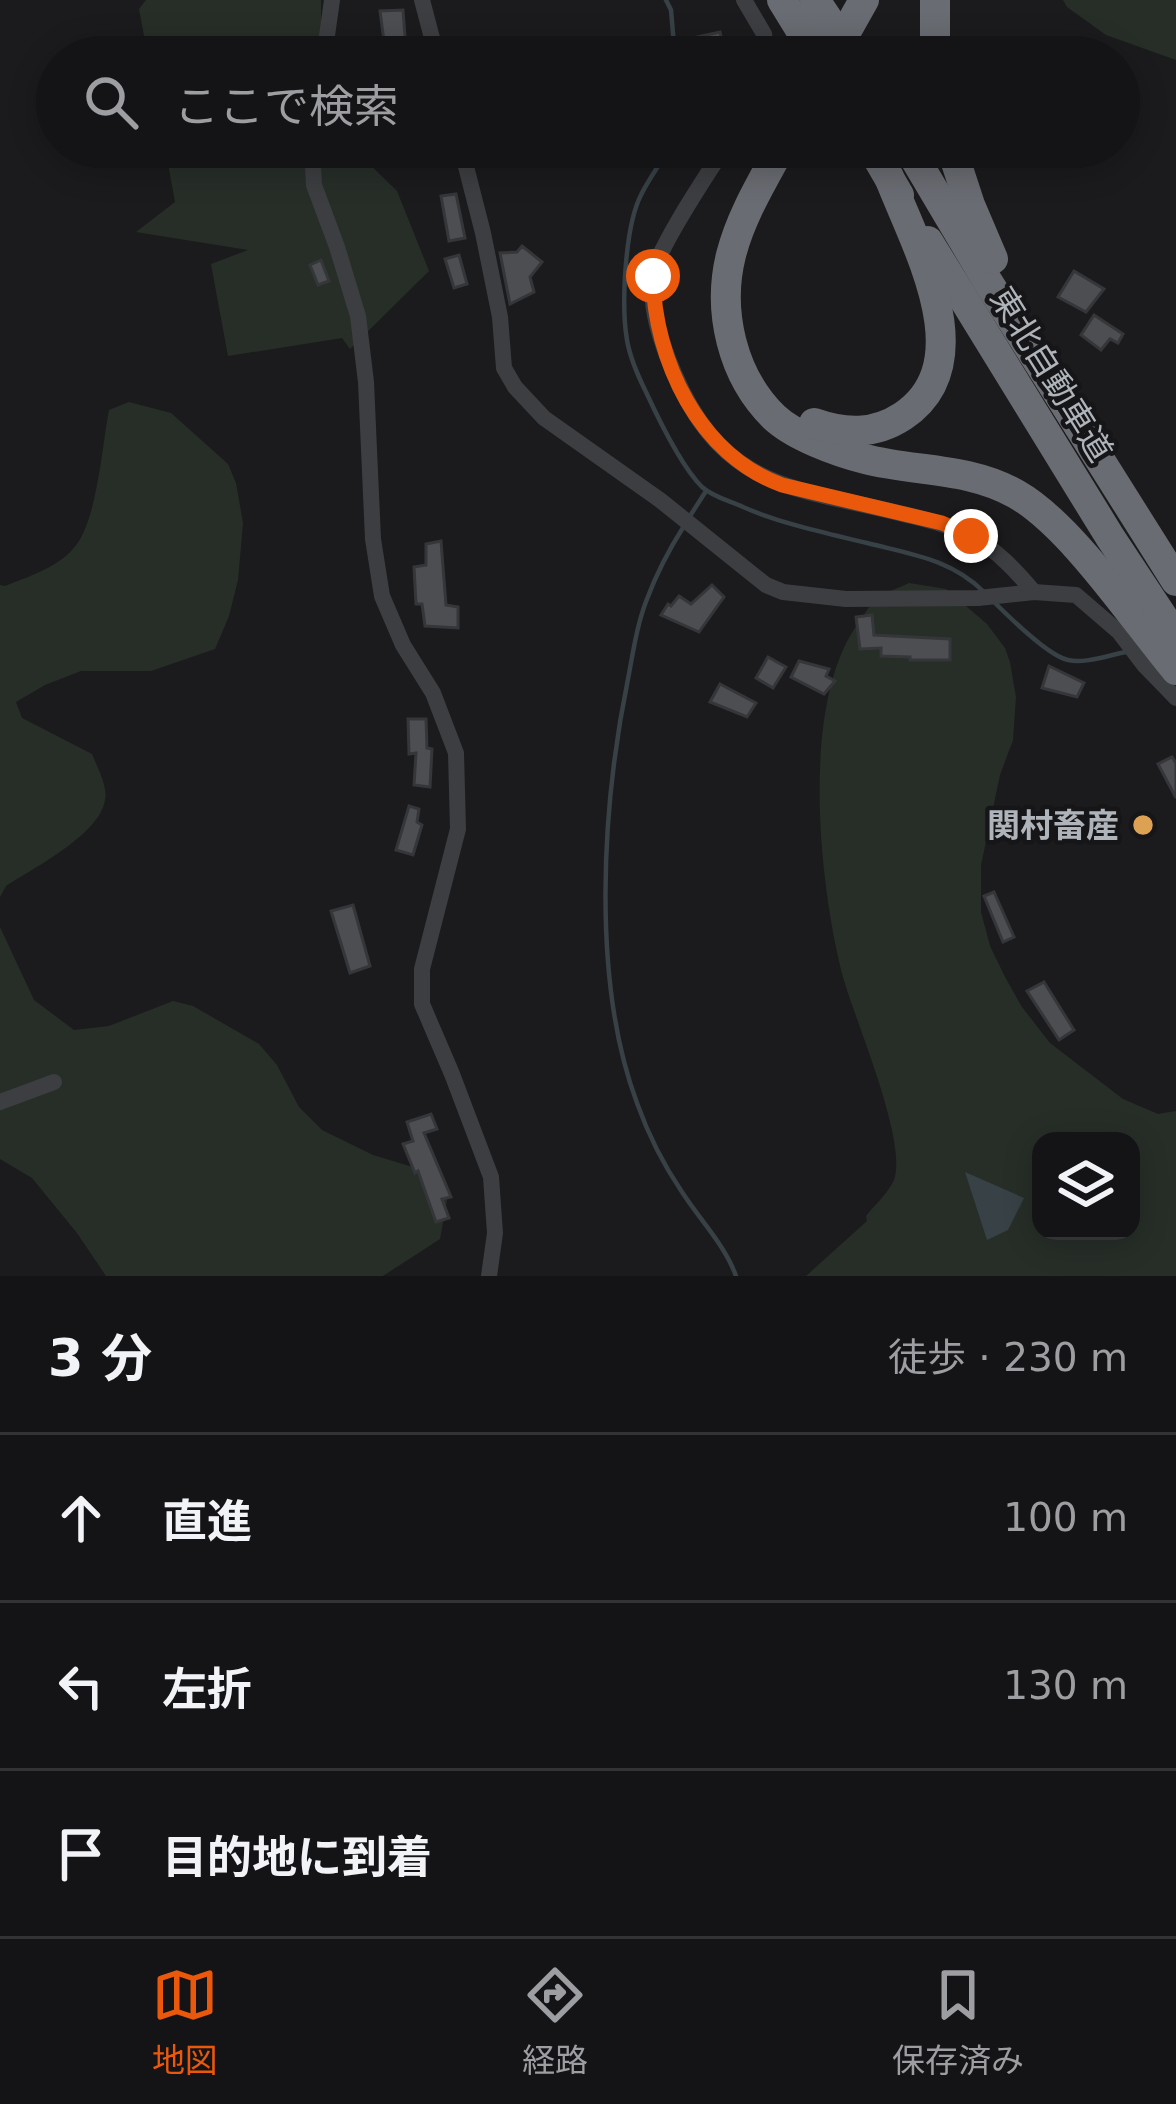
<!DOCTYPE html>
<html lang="ja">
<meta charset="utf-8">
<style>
body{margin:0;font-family:"DejaVu Sans","Noto Sans JP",sans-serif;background:#1d1d1f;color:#f1f3f6}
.controls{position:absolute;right:36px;bottom:36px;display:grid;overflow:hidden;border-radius:24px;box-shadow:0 6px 30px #0003}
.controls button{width:108px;height:108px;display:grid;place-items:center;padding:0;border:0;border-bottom:3px solid #333335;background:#141416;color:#f1f3f6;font:60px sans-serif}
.stop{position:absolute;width:36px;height:36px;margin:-27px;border:9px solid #ea580c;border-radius:50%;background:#fff}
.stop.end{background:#ea580c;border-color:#fff;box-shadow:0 3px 12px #0008}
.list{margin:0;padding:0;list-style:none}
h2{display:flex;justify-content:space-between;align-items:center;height:156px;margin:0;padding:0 48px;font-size:51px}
h2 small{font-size:39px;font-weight:400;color:#9d9ea1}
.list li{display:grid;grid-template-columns:78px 1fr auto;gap:36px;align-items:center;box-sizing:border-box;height:168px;padding:0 48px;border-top:3px solid #333335}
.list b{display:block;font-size:45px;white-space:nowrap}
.list em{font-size:39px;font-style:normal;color:#9d9ea1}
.icon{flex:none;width:66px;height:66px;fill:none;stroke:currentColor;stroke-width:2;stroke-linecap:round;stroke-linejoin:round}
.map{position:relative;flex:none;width:1176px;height:1276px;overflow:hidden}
.search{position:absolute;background:#141416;box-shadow:0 6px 30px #0003;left:36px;right:36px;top:36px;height:132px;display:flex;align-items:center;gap:30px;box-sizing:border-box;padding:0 42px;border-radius:66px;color:#9d9ea1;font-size:45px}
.sheet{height:660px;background:#141416}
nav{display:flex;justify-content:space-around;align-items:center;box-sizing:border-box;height:168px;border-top:3px solid #333335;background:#141416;font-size:33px;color:#9d9ea1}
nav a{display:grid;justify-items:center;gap:6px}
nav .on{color:#ea580c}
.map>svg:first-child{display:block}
.green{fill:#272e28;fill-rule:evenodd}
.water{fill:#374146}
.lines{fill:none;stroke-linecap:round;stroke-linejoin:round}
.stream{stroke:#374146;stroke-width:4.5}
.building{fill:#4d4e52;stroke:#353639;stroke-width:3}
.minor{stroke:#3c3e41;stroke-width:16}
.motorway{stroke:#696c72;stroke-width:30}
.motorway-bridge{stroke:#696c72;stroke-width:30}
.route{stroke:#ea580c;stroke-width:15}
.poi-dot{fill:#dca153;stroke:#161618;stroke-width:4.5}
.labels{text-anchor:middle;stroke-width:9;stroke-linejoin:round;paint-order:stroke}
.street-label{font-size:33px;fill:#afb4bb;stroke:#161618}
.poi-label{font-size:33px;font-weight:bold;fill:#afb4bb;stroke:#161618;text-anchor:end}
</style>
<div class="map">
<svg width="1176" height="1276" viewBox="0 0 1176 1276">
<rect width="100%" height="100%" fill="#1b1b1d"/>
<g class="green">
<polygon points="146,0 321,0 321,57 148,57 139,9"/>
<polygon points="1063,0 1176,0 1176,60 1106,35 1067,7"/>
<polygon points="165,147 352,147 397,191 429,271 350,349 342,338 228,356 211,264 248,250 136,232 175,202"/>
<path d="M 129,402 L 171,413 L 228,464 L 236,483 L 243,523 L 238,580 L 229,616 L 215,649 L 151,671 L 81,671 L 45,685 L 16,702 L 22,718 L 92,754 C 97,767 108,786 105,800 C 100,834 34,868 6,886 L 0,897 L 0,585 L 5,586 C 28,577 56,568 73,549 C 97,524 102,446 109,410 Z"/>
<path d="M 909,583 L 946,589 L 987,624 L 1005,648 L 1010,662 L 1016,697 L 1013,740 L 1000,775 L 981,865 L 981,912 L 990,946 L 1005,977 L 1022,1007 L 1050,1043 L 1123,1099 L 1158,1114 L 1176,1111 L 1176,1276 L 806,1276 L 867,1221 L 866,1216 C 874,1206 889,1192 894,1180 C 908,1142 855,1020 843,977 C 819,885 799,700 860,621 C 865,614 870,604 876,599 C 885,592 899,588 909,583 ZM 1041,1141 L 1131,1141 L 1131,1231 L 1041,1231 Z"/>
<polygon points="0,927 34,1000 74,1030 109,1026 173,1001 193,1006 259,1044 277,1065 299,1107 322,1130 373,1155 426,1171 447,1200 440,1239 383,1276 106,1276 77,1233 32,1178 0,1159"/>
</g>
<polygon class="water" points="965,1172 1024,1198 1008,1230 987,1240"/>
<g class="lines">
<g class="stream">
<polyline points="666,0 671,10 675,57"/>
<path d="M 669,147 C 661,164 649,178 641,195 C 625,226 621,305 627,340 C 630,358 638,376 646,392 C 658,418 682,467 702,487 C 713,497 730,501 743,507 C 782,524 826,533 867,543 C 910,554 951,559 984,592"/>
<polyline points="690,516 706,491"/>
<path d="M 684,526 C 670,548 656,575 647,599 C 637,624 633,653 628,679 C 602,806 591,980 637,1103 C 648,1134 663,1164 682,1192 C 700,1220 725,1245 736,1276"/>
<path d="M 992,600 C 1007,615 1048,656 1068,660 C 1085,664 1109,655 1126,652"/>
</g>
</g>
<g class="building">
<polygon points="403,10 406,48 385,49 380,11"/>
<polygon points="720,32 726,57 698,57 693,38"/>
<polygon points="456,194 465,238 449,241 441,196"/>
<polygon points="522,246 542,262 530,277 534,292 510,304 500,253 517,252"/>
<polygon points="459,255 467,284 454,288 445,259"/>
<polygon points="321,260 329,281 318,285 310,265"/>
<polygon points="1074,271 1104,289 1086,312 1058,297"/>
<polygon points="1094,315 1123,334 1118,343 1110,339 1101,350 1081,335"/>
<polygon points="441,541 446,605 458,607 458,628 425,626 422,604 416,604 414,567 426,565 426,544"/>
<polygon points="712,585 724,597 699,632 661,615 668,604 671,606 679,596 691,604"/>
<polygon points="872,615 874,635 950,639 950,660 910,660 910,657 881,656 881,648 860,649 856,617"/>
<polygon points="768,657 786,667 773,688 756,678"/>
<polygon points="799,661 829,669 826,676 835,681 824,694 791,677"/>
<polygon points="1049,666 1084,683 1077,697 1042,688"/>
<polygon points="720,684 756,703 747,717 710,702"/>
<polygon points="408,719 426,719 427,748 432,749 430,787 414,785 416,753 409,754"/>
<polygon points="1172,757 1176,763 1176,798 1158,764"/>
<polygon points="409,806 419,809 417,822 422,825 413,855 396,850"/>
<polygon points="994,892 1014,937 1003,942 984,896"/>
<polygon points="353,905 370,966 350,973 331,911"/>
<polygon points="1044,982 1074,1030 1059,1040 1027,991"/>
<polygon points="431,1114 437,1129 424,1133 451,1197 442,1199 449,1218 436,1222 418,1171 415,1173 403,1144 413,1141 407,1122"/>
</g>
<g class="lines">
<g class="minor">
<polyline points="422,0 437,57"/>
<polyline points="744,0 764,34 768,57"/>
<polyline points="324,57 332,0"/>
<polyline points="312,147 314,185 337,247 358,316 366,382 373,539 382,596 403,645 433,693 456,753 458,829 422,969 422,1004 452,1074 491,1177 495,1233 489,1276"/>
<polyline points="461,147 483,233 500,317 504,368 515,387 544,418 660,500 766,585 783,592 846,599 978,598 1034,592 1076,595 1119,632 1144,665 1176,698"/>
<path d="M 725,147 C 708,173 657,249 653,275 C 649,308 661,343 674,373 C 724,491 795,487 903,514 C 927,520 951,525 973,537 C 998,551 1016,571 1034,592"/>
<polyline points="0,1102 54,1082"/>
</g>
<g class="motorway">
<polyline points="782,0 817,57"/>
<polyline points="815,0 853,57"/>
<polyline points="935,57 935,0"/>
<path d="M 781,147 C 762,182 741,216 731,255 C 717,311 732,376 774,417 C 794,436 837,452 865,459 C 915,472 969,467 1016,494 C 1071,525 1134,620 1176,670"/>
<polyline points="871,147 899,195"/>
<polyline points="908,147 988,282 1176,581"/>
<polyline points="951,147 970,205 993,259"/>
<polyline points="928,241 1110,537 1176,637"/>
<path d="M 814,423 C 845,434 874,435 903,416 C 983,362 915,245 889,177"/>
</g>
<polyline class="motorway-bridge" points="832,57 864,0"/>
</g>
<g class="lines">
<path class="route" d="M 653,276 C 654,360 699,455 782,485 L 942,523 L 971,536"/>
</g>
<circle class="poi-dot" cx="1143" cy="825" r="12"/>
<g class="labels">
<g class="street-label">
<text transform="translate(1052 374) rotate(58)" y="12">東北自動車道</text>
</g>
<g class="poi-label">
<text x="1119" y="837">関村畜産</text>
</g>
</g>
</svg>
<div class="controls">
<button><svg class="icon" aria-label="layers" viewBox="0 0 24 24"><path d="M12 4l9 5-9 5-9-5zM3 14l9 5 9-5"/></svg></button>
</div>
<div class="stop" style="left:653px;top:276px"></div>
<div class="stop end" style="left:971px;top:536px"></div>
<div class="search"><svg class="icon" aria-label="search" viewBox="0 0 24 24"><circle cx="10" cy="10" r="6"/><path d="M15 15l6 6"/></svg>ここで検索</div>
</div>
<section class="sheet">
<h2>3 分<small>徒歩 · 230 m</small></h2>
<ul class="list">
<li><svg class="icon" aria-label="ahead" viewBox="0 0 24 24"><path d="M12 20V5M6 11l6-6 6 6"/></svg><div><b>直進</b></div><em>100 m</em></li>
<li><svg class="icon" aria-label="left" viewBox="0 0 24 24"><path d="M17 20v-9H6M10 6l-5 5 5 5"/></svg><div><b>左折</b></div><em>130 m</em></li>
<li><svg class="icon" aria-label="arrive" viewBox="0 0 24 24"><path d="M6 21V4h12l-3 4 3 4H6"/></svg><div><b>目的地に到着</b></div></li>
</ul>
</section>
<nav>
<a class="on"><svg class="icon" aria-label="map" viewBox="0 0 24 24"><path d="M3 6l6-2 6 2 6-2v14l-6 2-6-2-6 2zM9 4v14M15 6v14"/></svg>地図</a>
<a><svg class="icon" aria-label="directions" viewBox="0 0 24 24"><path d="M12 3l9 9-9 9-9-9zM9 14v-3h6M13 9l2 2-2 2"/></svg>経路</a>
<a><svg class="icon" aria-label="saved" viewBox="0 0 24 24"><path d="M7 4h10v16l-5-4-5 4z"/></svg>保存済み</a>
</nav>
